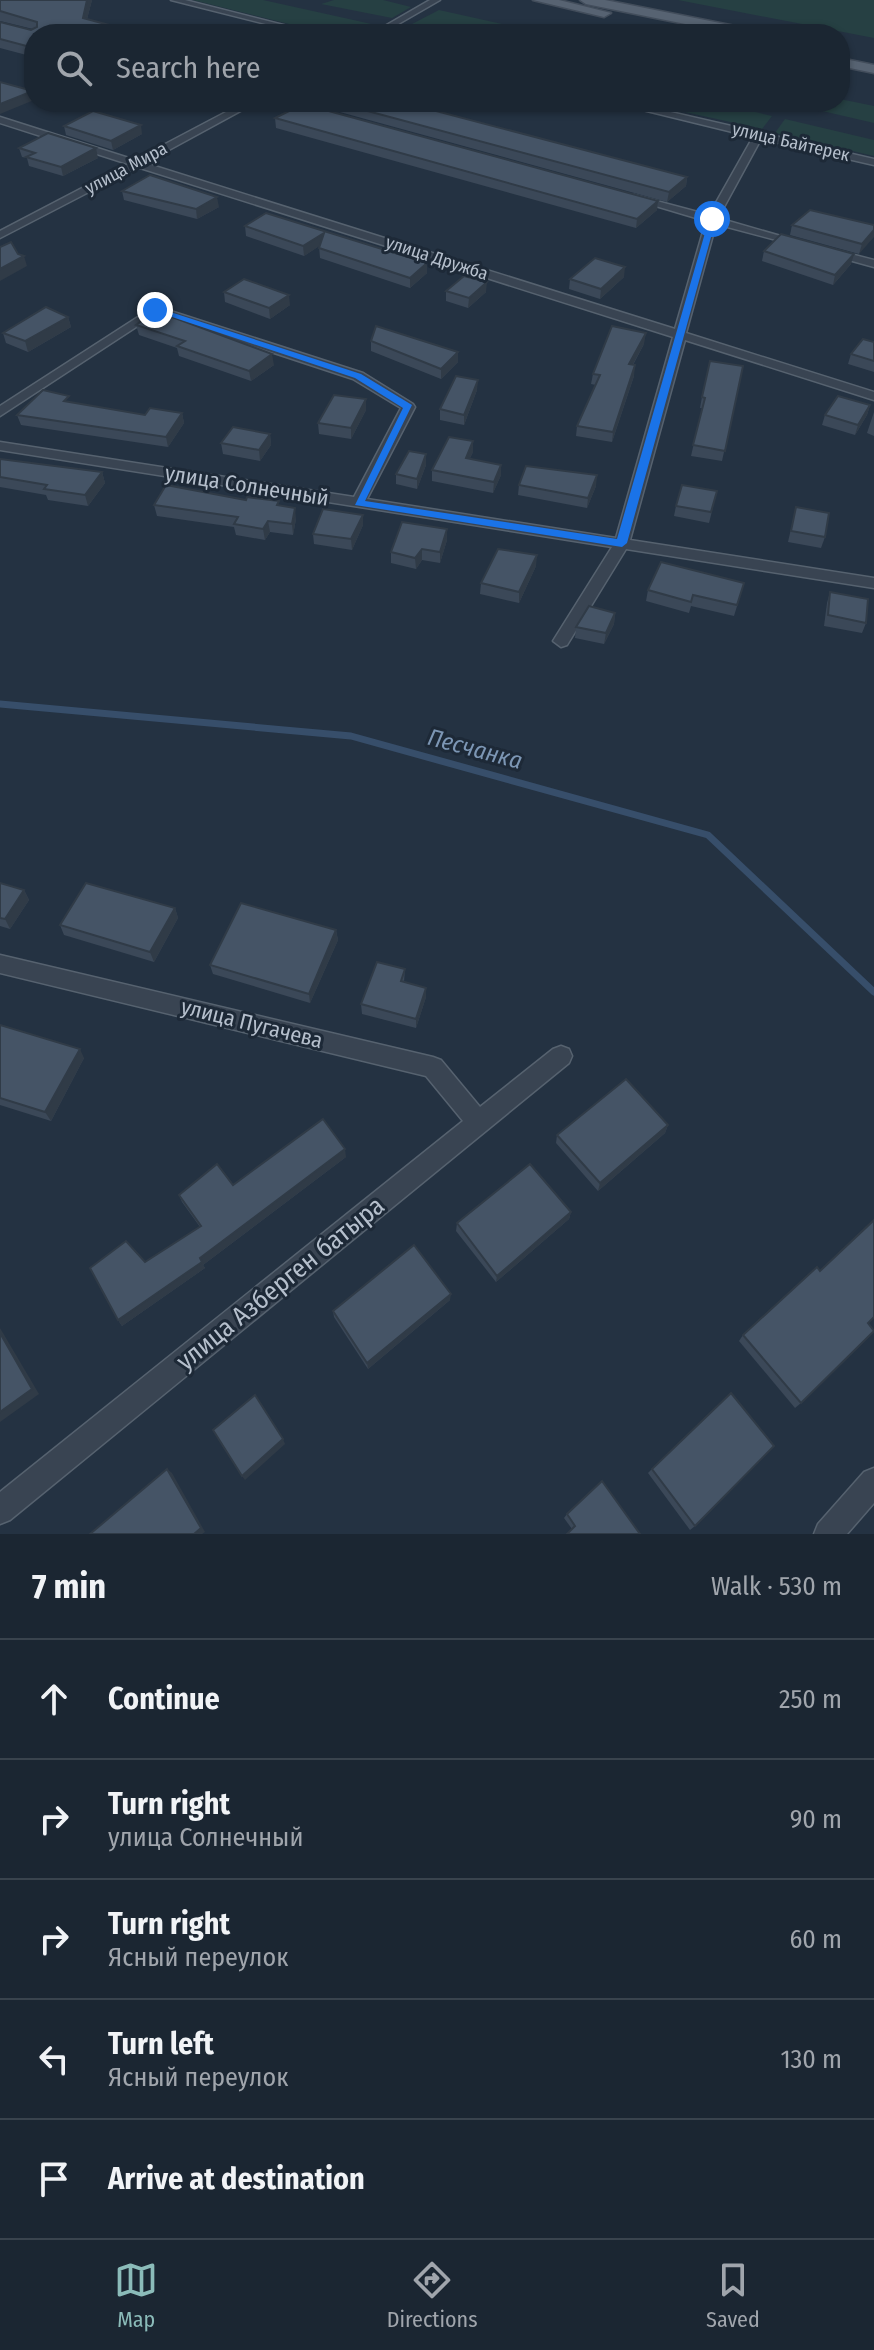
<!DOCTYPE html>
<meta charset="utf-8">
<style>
body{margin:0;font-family:"Fira Sans Condensed",sans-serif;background:#242e3a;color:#f1f3f6}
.stop{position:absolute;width:24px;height:24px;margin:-18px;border:6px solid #1a73e8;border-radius:50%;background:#fff}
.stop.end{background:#1a73e8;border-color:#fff;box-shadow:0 2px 8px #0008}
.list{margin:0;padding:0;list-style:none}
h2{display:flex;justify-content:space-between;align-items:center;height:104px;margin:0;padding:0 32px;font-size:34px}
h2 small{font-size:26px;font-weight:400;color:#a0a5ac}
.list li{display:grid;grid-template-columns:52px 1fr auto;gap:24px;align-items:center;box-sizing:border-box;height:120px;padding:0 32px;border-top:2px solid #39434d}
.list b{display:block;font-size:30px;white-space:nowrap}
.list p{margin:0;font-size:26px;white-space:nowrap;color:#a0a5ac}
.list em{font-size:26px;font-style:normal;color:#a0a5ac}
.icon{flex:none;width:44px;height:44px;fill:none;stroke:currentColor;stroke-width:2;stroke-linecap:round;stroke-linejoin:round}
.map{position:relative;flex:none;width:874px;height:1534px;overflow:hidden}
.search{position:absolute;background:#1b2632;box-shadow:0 2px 6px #0004;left:24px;right:24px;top:24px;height:88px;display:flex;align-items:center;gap:20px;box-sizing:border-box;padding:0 28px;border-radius:32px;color:#a0a5ac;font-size:30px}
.sheet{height:704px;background:#1b2632}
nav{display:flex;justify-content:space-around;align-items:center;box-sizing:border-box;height:112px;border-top:2px solid #39434d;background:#1b2632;font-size:22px;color:#a0a5ac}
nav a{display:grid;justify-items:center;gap:4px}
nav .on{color:#8bbbb9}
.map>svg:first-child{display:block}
.green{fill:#264043}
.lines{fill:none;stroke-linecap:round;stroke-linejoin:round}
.stream{stroke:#374e6a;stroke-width:7}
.minor-casing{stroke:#56626f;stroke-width:3}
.primary-casing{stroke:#424d5b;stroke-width:3}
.minor{fill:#394452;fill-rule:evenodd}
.primary{fill:#576372;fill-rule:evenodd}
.wall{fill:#3b4858}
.shaded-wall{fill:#303b47}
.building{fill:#455466;stroke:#303b47;stroke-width:2}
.route{fill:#1a73e8}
.labels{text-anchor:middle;stroke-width:6;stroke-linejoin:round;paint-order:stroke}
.far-street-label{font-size:18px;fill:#b5bfcc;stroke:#1d2937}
.street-label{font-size:22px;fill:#b5bfcc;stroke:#1d2937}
.water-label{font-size:24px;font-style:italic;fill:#7c96b4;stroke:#1d2937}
.near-street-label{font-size:26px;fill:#b5bfcc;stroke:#1d2937}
</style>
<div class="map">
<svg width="874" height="1534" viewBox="0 0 874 1534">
<rect width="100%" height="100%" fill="#243242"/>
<g class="green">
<polygon points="193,0 263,0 376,25 360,34 329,34"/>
<polygon points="334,0 383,0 411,7 392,18 321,4"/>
<polygon points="678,0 874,0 874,38"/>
<polygon points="439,10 547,34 458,34 412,24"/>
<polygon points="840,99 874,106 874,123 792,104 840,102"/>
<polygon points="640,102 713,102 772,116 762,129"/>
<polygon points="785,119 874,140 874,156 775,133"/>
</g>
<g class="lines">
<polyline class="stream" points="0,704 351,736 708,835 874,992"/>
<g class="minor-casing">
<g id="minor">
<polygon points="171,0 185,0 319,34 305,34"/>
<polygon points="430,0 440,0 381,34 371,34"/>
<polygon points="245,102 257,102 145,163 675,329 706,221 629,198 634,195 709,215 753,137 610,102 627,102 874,159 874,165 761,139 718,218 805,243 799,246 716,224 686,333 874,392 874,400 685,340 630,540 874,578 874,588 626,549 567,645 561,647 553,641 612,547 0,450 0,442 354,497 401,408 353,379 156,314 0,416 0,406 155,306 363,373 413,404 415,407 367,499 616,538 673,337 137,167 0,238 0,231 128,164 0,123 0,117 135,160"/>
<polygon points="275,102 290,102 325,113 320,116"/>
<polygon points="831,249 874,260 874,267 827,254 825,252"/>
<polygon points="0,955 433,1057 441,1060 480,1107 553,1049 561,1046 569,1049 572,1056 569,1063 10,1520 0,1524 0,1492 463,1121 426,1076 0,973"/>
<polygon points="874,1468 874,1503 847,1534 814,1534 818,1524 864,1472"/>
</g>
</g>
<g class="primary-casing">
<g id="primary">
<polygon points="533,0 559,0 611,13 604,17"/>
<polygon points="580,0 605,0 755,30 762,34 735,34 586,4"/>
<polygon points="840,58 874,65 874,73 840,66"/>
</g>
</g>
<use href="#minor" class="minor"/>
<use href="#primary" class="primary"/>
</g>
<g class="wall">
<polygon points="0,0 92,0 87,19 34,34 34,57 0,48 0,22 31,30 33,29 0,21"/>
<polygon points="192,102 223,102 211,108"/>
<polygon points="317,102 402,102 687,177 686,186 667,202 318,106"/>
<polygon points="275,118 658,201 657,210 636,228 276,128"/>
<polygon points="64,126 142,134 113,150 66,135"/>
<polygon points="19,148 98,158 63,176 29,166 27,158 22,157"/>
<polygon points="122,191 219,207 197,219 124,200"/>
<polygon points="792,225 874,225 859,254 790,235"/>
<polygon points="245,226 427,263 427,273 410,288 320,258 319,246 304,256 246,236"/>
<polygon points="764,251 851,264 833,285 762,261"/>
<polygon points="624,277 600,299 569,289 570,279"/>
<polygon points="446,291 486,292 468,308 446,301"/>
<polygon points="224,292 290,305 270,319 225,302"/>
<polygon points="68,317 71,327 28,352 6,343 3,333"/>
<polygon points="136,325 274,365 251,381 179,356 177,348 139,335"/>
<polygon points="371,341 458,352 458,362 441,379 371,351"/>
<polygon points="874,342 874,372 848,364 851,354"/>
<polygon points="644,344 633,365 634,376 612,442 576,436 577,426 596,385 591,384 593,374"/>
<polygon points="743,366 722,461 691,456 702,408 700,408 702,397"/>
<polygon points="477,390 464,425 440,420 440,409"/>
<polygon points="71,403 145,415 182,413 184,423 168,447 21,425 17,415"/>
<polygon points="870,405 867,415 855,435 822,425 825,415"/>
<polygon points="366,410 351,439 319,434 318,423"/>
<polygon points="874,412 874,436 867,433"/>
<polygon points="270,434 271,445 260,461 223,454 221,443"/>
<polygon points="473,452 470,458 501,475 493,493 432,481 432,470"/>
<polygon points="426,454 426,465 417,489 396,484 396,474"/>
<polygon points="0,459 102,472 105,483 88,506 48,500 46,495 0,487"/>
<polygon points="519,485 596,486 587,508 518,495"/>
<polygon points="717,491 709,523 674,516 676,506"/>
<polygon points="154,505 280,506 296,519 293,535 270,532 265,540 236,535 234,527 157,516"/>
<polygon points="796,507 825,537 821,548 788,542"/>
<polygon points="363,515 363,525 352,550 314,544 313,534"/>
<polygon points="447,540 440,563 422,560 416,569 391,563 391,552"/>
<polygon points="536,566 519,603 480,594 481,583"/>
<polygon points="744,583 734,616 691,606 689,613 646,601 648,590"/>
<polygon points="830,592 866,623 862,633 824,626 827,603"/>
<polygon points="615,613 614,624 604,644 575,638 576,627"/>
<polygon points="0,883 24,890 29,900 10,929 0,926"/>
<polygon points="175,908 178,918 154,962 64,935 60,925"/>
<polygon points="336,930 338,940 310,1003 213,974 210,965"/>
<polygon points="405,969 404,982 426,997 416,1028 362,1014 361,1004"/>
<polygon points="0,1025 84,1058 51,1121 0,1105"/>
<polygon points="668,1125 665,1133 598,1191 556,1143 557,1135"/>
<polygon points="346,1157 203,1265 205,1268 122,1326 118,1320 200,1227 182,1202 179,1195 233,1185"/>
<polygon points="571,1212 569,1219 496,1282 456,1231 457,1223"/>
<polygon points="450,1300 368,1369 334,1317 333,1311"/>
<polygon points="868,1323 801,1403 795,1408 739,1341 743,1335"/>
<polygon points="652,1469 695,1526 690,1530 648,1473"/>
<polygon points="567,1514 640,1534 572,1529 564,1518"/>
</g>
<g class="shaded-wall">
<polygon points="87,0 92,0 85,27 83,18"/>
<polygon points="33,91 34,100 0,114 0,104"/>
<polygon points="211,102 223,102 211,108"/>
<polygon points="141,125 142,134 113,150 111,141"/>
<polygon points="96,148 98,158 63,176 61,167"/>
<polygon points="687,177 686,186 667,202 669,192"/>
<polygon points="217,197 219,207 197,219 196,209"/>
<polygon points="658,201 657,210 636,228 637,219"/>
<polygon points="874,230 874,237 859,254 862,244"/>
<polygon points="324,233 324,243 304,256 303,246"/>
<polygon points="854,254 851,264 833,285 835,275"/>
<polygon points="24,256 27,266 0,281 0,269"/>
<polygon points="427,263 427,273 410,288 410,278"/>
<polygon points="625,267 624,277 600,299 601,289"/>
<polygon points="487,282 486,292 468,308 469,298"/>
<polygon points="289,295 290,305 270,319 269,308"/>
<polygon points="68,317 71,327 28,352 25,341"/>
<polygon points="646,333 644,344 627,375 629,364"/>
<polygon points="458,352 458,362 441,379 441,369"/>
<polygon points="272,354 274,365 251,381 249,371"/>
<polygon points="635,365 634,376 612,442 613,432"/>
<polygon points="478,380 477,390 464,425 464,415"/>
<polygon points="366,399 366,410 351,439 351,428"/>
<polygon points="870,405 867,415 855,435 858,425"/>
<polygon points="182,413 184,423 168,447 166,437"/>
<polygon points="270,434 271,445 260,461 259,450"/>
<polygon points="473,441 473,452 465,468 466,458"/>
<polygon points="426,454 426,465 417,489 417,479"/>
<polygon points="501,465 501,475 493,493 494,482"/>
<polygon points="102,472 105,483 88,506 85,495"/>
<polygon points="597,475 596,486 587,508 588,498"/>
<polygon points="295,508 296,519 293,535 292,524"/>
<polygon points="363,515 363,525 352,550 351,539"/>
<polygon points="268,521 270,532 265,540 263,529"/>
<polygon points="447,529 447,540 440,563 440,552"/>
<polygon points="422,549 422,560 416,569 415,558"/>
<polygon points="537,555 536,566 519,603 519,592"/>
<polygon points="615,613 614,624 604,644 606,633"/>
<polygon points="24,890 29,900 10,929 5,919"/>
<polygon points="175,908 178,918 154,962 150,952"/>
<polygon points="336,930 338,940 310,1003 309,994"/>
<polygon points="426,988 426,997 416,1028 416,1019"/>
<polygon points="80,1049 84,1058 51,1121 45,1112"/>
<polygon points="668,1125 665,1133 598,1191 600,1183"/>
<polygon points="345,1149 346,1157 203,1265 205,1268 122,1326 118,1320"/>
<polygon points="571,1212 569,1219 496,1282 497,1276"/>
<polygon points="451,1294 450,1300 368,1369 367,1363"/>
<polygon points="0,1328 39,1394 0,1422"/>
<polygon points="283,1439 285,1444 245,1480 242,1476"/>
<polygon points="167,1469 172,1473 205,1532 202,1534 194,1534"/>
</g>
<g class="building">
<polygon points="0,0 87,0 83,18 143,34 34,34 34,48 0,39 0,22 31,30 37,27 37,22 0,11"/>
<polygon points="0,82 33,91 0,104"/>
<polygon points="334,102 402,102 687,177 669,192"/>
<polygon points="303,104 658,201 637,219 275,118"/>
<polygon points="93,111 141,125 111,141 64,126"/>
<polygon points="48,133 96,148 61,167 26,157 35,153 19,148"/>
<polygon points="150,175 217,197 196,209 122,191"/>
<polygon points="810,210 874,225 874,230 862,244 792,225"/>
<polygon points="266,213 427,263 410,278 319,248 324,233 303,246 245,226"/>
<polygon points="781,234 854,254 835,275 764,251"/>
<polygon points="11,242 18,254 24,256 0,269 0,247"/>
<polygon points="595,258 625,267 601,289 570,279"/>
<polygon points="464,276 487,282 469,298 446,291"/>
<polygon points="244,279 289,295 269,308 224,292"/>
<polygon points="46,307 68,317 25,341 3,333"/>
<polygon points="156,311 272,354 249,371 177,346 185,341 136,325"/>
<polygon points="376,326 458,352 441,369 371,341"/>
<polygon points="612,326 646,333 629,364 635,365 613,432 577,426 600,375 593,374"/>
<polygon points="863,339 874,342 874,361 851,354"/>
<polygon points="710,361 743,366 725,451 693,445 705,398 702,397"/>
<polygon points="456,376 478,380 464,415 440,409"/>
<polygon points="43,390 69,396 64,401 145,415 150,408 182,413 166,437 17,415"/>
<polygon points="334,395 366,399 351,428 318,423"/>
<polygon points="838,396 870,405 858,425 825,415"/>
<polygon points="233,427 270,434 259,450 221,443"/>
<polygon points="449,437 473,441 466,458 501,465 494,482 432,470"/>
<polygon points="409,451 426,454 417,479 396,474"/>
<polygon points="0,459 102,472 85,495 44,489 47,485 0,477"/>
<polygon points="526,466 597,475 588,498 519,485"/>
<polygon points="166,485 246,500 247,497 279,501 277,505 295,508 292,524 268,521 263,529 234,524 238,517 154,505"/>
<polygon points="682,485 717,491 711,512 676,506"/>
<polygon points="796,507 829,513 825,537 791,531"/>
<polygon points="323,509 363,515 351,539 313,534"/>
<polygon points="402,522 447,529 440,552 422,549 415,558 391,552"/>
<polygon points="498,549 537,555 519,592 481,583"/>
<polygon points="661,562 744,583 737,605 693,595 691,602 648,590"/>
<polygon points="830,592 868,599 866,623 828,615"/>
<polygon points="589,606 615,613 606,633 576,627"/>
<polygon points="0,883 24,890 5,919 0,918"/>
<polygon points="86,883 175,908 150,952 60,925"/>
<polygon points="241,903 336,930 309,994 210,965"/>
<polygon points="377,962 405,969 401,981 426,988 416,1019 361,1004"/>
<polygon points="0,1025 80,1049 45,1112 0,1098"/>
<polygon points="626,1079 668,1125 600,1183 557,1135"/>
<polygon points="323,1119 345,1149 200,1258 202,1262 118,1320 90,1268 126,1241 145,1262 201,1226 179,1195 217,1164 233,1185"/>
<polygon points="530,1164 571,1212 497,1276 457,1223"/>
<polygon points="874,1220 874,1317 868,1323 874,1331 801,1403 743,1335 817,1267 820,1271"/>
<polygon points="414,1245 451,1294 367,1363 333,1311"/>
<polygon points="0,1333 32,1389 0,1412"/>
<polygon points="731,1393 774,1446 695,1526 652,1469"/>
<polygon points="255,1395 283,1439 242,1476 213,1430"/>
<polygon points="167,1469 201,1528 194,1534 90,1534"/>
<polygon points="602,1481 640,1534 567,1534 575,1526 567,1514"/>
</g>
<polygon class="route" points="712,217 716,219 627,543 622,547 355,505 403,408 355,378 151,310 158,308 361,374 412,405 365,501 617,539 709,219"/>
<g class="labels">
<g class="far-street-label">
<text transform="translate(791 142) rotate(13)" y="6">улица Байтерек</text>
<text transform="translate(126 168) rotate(-28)" y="6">улица Мира</text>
<text transform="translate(437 258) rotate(18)" y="6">улица Дружба</text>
</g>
<g class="street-label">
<text transform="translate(247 485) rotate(9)" y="8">улица Солнечный</text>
<text transform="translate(252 1023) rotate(14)" y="8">улица Пугачева</text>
</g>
<g class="water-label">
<text transform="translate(475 749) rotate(15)" y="8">Песчанка</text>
</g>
<g class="near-street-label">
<text transform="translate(280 1283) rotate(-39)" y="9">улица Азберген батыра</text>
</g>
</g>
</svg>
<div class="stop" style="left:712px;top:219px"></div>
<div class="stop end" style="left:155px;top:310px"></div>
<div class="search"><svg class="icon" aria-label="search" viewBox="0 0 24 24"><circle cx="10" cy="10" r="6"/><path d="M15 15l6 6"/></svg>Search here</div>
</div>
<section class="sheet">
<h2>7 min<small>Walk · 530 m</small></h2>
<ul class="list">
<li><svg class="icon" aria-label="ahead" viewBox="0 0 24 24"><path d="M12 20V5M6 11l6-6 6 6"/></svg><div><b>Continue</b></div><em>250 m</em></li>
<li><svg class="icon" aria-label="right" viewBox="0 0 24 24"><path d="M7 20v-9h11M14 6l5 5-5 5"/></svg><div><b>Turn right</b><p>улица Солнечный</p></div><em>90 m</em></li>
<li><svg class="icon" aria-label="right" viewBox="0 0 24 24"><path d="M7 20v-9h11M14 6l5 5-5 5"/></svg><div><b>Turn right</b><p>Ясный переулок</p></div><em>60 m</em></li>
<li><svg class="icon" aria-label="left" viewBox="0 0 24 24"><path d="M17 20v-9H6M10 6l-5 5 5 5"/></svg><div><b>Turn left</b><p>Ясный переулок</p></div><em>130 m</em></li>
<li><svg class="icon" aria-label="arrive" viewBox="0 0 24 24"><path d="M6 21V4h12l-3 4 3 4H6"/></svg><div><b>Arrive at destination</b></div></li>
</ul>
</section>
<nav>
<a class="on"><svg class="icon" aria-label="map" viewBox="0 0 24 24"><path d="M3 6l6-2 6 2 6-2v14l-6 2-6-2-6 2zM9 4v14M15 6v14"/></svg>Map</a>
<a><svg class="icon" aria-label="directions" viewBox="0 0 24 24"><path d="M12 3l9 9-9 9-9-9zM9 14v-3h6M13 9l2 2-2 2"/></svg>Directions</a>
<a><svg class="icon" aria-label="saved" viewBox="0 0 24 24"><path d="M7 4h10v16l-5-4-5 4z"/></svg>Saved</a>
</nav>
